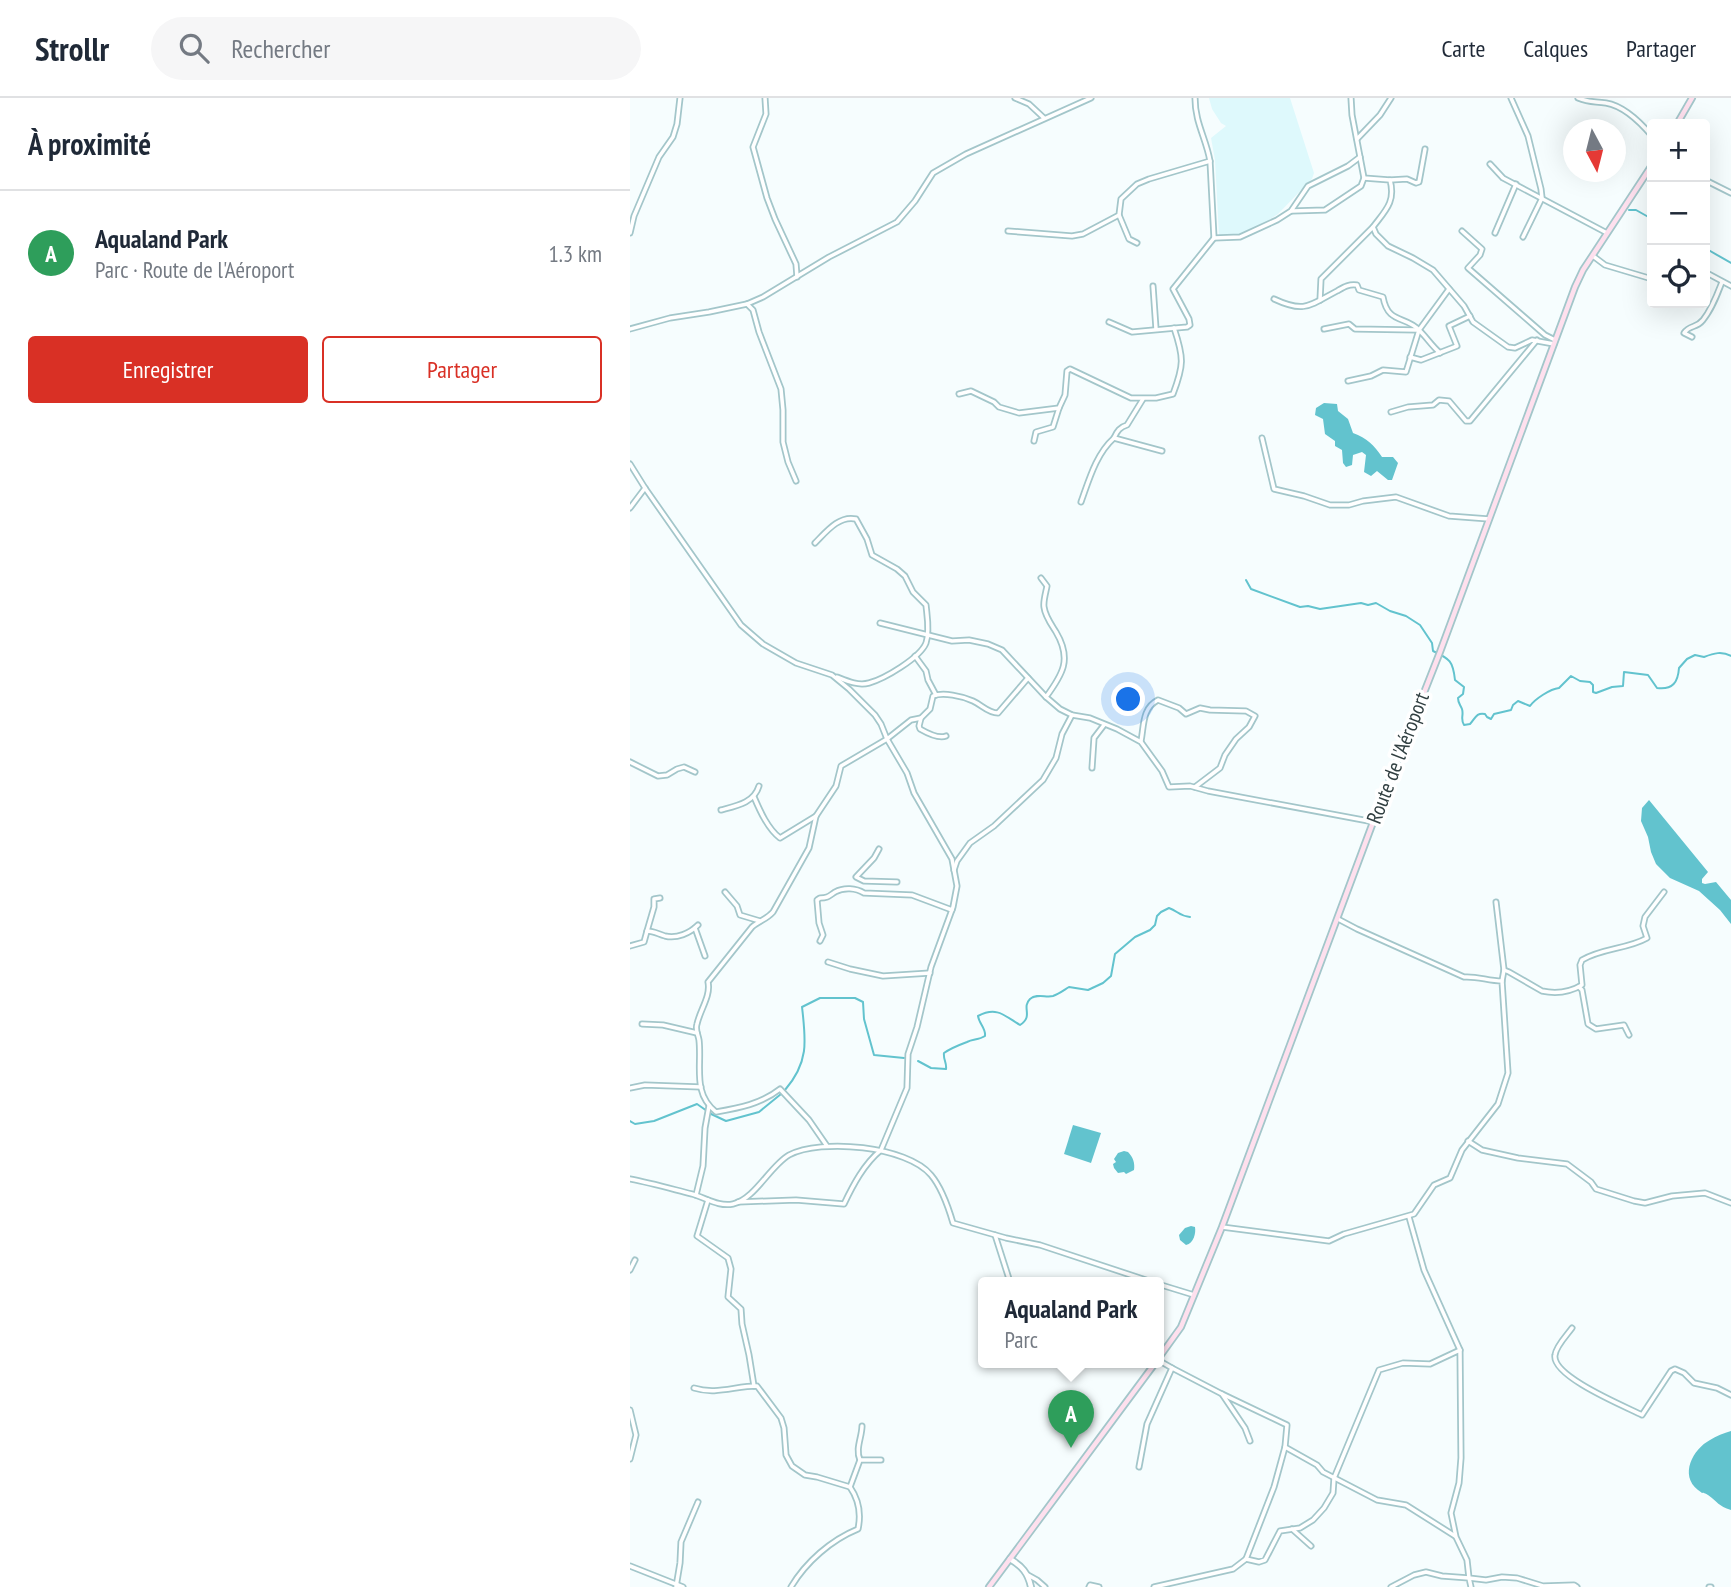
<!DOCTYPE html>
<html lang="fr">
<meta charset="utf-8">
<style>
body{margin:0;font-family:"PT Sans Narrow",sans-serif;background:#f6f6f7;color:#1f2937}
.controls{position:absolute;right:21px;top:21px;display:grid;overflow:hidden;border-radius:7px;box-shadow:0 7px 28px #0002}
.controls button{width:63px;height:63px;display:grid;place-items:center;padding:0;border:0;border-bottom:2px solid #e0e1e3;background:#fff;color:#1f2937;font:35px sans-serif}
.compass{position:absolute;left:933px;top:21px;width:63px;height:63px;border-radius:50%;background:#fff;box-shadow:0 7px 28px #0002;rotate:173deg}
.you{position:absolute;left:499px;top:602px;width:24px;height:24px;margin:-18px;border:5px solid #fff;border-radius:50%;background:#1a73e8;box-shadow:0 0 0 10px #1a73e833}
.badge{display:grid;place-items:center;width:46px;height:46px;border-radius:50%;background:#d93025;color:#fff;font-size:23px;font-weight:700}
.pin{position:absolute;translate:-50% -58px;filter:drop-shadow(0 2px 4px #0008)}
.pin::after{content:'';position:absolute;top:37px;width:24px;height:21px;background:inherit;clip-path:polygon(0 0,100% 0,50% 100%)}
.popup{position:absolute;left:348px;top:1179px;width:186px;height:91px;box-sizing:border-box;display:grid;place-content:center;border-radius:7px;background:#fff;filter:drop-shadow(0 2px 5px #0005);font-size:23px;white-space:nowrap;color:#747a83}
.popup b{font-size:26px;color:#1f2937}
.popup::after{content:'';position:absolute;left:50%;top:100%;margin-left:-14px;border:14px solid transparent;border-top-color:#fff}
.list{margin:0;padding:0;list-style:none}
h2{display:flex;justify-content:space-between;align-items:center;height:91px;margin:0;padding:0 28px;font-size:30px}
h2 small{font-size:23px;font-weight:400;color:#747a83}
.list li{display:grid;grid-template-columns:46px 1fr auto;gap:21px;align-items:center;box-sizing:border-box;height:126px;padding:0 28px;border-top:2px solid #e0e1e3}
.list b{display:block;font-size:26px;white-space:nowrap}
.list p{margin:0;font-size:23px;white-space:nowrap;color:#747a83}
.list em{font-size:23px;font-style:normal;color:#747a83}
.actions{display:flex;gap:14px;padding:21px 28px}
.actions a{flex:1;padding:16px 0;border:2px solid #d93025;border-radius:7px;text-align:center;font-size:24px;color:#d93025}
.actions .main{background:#d93025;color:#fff}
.icon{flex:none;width:38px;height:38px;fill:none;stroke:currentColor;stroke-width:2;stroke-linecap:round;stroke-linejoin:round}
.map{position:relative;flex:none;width:1101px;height:1489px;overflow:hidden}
header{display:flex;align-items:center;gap:42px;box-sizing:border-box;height:98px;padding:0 35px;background:#fff;border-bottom:2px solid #e0e1e3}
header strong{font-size:33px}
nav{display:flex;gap:38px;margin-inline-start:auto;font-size:24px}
.search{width:490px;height:63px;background:#f6f6f7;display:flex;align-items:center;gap:18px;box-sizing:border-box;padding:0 24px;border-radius:38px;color:#747a83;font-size:26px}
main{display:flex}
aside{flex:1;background:#fff}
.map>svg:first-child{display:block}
.built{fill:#def9fc}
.water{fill:#62c3ce}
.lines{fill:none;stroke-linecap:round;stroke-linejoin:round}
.stream{stroke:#62c3ce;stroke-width:2}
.minor-casing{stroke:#a3c6ca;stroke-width:7}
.tertiary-casing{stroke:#a3c6ca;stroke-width:8}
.secondary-casing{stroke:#a3c6ca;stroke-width:8}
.minor{stroke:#fff;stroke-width:3.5}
.tertiary{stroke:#fff;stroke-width:4.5}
.secondary{stroke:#fee0ee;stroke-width:4.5}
.labels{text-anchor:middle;stroke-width:7;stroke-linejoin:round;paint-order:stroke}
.street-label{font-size:21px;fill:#324042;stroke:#fff}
</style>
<header>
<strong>Strollr</strong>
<div class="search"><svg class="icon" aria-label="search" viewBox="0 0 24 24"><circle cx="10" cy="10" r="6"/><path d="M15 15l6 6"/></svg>Rechercher</div>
<nav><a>Carte</a><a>Calques</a><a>Partager</a></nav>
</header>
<main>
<aside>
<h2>À proximité<small></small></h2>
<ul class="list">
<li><span class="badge" style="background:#2e9e5b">A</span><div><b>Aqualand Park</b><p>Parc · Route de l'Aéroport</p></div><em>1.3 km</em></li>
</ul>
<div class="actions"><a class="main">Enregistrer</a><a>Partager</a></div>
</aside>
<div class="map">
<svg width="1101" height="1489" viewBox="0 0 1101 1489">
<rect width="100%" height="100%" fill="#f6fdfe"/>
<polygon class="built" points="579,0 660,0 684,75 682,81 648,116 616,137 589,138 585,62 581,40 596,28 591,25 582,11"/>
<g class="water">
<path d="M 694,305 L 707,306 L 708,313 L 718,321 L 723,335 C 737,340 744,347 752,359 L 763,359 L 768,365 L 762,382 L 758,382 L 747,373 L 741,378 L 734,374 L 736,357 L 732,354 L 723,357 L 722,367 L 716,369 L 713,365 L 712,352 L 705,348 L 705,343 L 695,336 L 693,321 L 685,317 L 686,310 Z"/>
<polygon points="1019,702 1078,774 1072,781 1072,785 1075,786 1086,784 1101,802 1101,826 1090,812 1069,793 1040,780 1026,766 1021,754 1018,739 1011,723 1012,710"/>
<polygon points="443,1027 471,1035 461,1065 434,1056"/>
<path d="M 494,1053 L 498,1054 C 503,1059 505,1065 504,1072 L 496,1076 L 494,1074 L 488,1075 L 484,1070 L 483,1066 L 486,1064 L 484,1061 L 488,1055 Z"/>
<path d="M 561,1128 L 565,1129 C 566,1135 564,1145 556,1147 L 550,1142 L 549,1137 L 555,1130 Z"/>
<path d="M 1101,1333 L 1101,1412 C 1088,1408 1088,1404 1078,1397 C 1069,1392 1076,1398 1068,1392 C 1049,1377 1063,1351 1080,1342 C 1086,1338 1094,1335 1101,1333 Z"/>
</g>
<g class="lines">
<g class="stream">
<polyline points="999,112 1006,112 1022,121"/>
<polyline points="1075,150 1101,165"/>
<path d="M 616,482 L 621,491 L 670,509 L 678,508 L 690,511 L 731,505 L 738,507 L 746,505 L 760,513 L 776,518 L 790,527 L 802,545 L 803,553 C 820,561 823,563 825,582 L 834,589 L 833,596 L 828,600 C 828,605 830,606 832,611 C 834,617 830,621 834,627 L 840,626 C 845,621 846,614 855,616 L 857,619 L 861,621 L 864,616 L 881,612 L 883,607 L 888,603 L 900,608 C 905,601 920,591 929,590 L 941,578 L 950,583 L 960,584 L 963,587 L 963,594 L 966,595 L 982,589 L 993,588 L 994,574 L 1018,577 L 1027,590 C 1043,592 1048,584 1049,570 L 1057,561 L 1065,557 L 1074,559 C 1084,555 1092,553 1101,558"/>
<path d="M 288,963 L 301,970 L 316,971 C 317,965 313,961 314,955 C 321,950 329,947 337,944 C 343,941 349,942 355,938 C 356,930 349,926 348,918 C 367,908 375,918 390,927 C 404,918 391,910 400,901 C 407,895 416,900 423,898 C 429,896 434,892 439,889 L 458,892 L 473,885 L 481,878 L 485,856 L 505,839 L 520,832 L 525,827 L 527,818 L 531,814 L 539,810 C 548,813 549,818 560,819"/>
<path d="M 155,992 C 179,964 176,943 172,909 L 190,900 L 225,900 L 233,904 L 234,921 L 244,957 L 274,960"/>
<polyline points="79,1015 96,1023 129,1014 151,996"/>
<polyline points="0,1023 5,1026 24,1023 67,1006 77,1013"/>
</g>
<g class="minor-casing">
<g id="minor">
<polyline points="135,0 136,16 123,49 137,100 145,121 166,166 167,179"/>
<polyline points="385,0 399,6 414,20"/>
<path d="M 565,0 C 565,25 576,40 580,63 L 584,140"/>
<path d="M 721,0 L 722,17 L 734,80 L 760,82 C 766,104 755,113 743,129 L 746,136 L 758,148 L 783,160 L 803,172 L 834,208 L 843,224 L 878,249 L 885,250 L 902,242 L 924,246"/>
<polyline points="881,0 898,38 911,91 912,100 893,139"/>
<path d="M 948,0 C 960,5 965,3 976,5 C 994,8 1011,25 1022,38"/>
<polyline points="727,41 750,17 761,0"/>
<polyline points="860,66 873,80 977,135"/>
<polyline points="760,82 777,81 786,85 789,84 795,51"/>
<polyline points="1075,82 1101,95"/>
<polyline points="662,113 695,112 731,88 734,80"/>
<polyline points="489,117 499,141 507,145"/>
<polyline points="378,133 442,138 453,136 489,117 491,101 507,86 519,81 580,63"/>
<polyline points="832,133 852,151 850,157 838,170 915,237 925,242"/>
<polyline points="0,135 4,118 29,59 43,39 47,26 50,0"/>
<polyline points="865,135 886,86"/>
<polyline points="963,158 975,167 1022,181"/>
<polyline points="1075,174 1101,188"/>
<polyline points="523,188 526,231"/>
<path d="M 644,201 C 674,215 679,208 707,193 C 714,189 718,186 727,187 L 729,192 L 753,199 C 758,227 776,217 790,233 C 797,240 802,248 810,255"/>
<polyline points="690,202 691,181 743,129"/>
<polyline points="117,206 123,212 129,234 151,291 153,312 153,344 158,364 166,383"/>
<polyline points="479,224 502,234 557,229 560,227 559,221 543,191 584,140 610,139 647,122 661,113 678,88 718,68 730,59"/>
<polyline points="0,231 40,220 79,214 117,206 133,199 199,159 267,124 285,103 303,75 336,56 461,0"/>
<polyline points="694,231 719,226 725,231 787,232"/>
<path d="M 1062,239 L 1054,235 C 1060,226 1066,231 1073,222 C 1082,211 1087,197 1092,184"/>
<polyline points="780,259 791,262 827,248 819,228 840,218"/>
<polyline points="718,283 741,278 753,272 776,274 789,232 819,191"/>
<path d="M 329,296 L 341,293 L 364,304 L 369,309 L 389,315 L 429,310 L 435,297 L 437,273 L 440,271 L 501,300 L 526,300 L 543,296 C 554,267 554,260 544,230"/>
<path d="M 513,301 L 497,327 C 490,329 487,333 484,340 L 532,353"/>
<polyline points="761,314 778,309 803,307 809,302 819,303 836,323 840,323 907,242"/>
<polyline points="632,340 644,391 674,398 700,407 719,407 733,403 766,399 819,418 859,421"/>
<polyline points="404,343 406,334 423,329 429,310"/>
<path d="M 0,366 L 15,390 L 111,527 L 133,546 L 166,565 L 202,577 L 219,591 L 245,617 L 251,626 L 257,641 L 277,675 L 284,695 L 322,761 L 327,788 L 323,809 L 301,869 L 287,929 L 278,956 L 277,990 L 251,1052 C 234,1066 223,1087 214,1106 L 166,1102 L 108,1104"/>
<path d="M 451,404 C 459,382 466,356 484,340"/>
<polyline points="0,410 15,390"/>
<path d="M 185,445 C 196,434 209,417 226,421 L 237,441 L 242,457 L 267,471 L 275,478 L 283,494 L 296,507 C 297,518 300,533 296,545 C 290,560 254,581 239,585 C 228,588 217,583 207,579"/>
<path d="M 411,480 L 417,488 C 416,494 413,503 414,509 C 415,518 421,526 426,534 C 442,561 433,576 416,599 L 430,611 L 442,617 L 460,620 L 487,631 L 511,644 L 532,673 L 539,689 L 560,688 L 578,693 L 744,724"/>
<polyline points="250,525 322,543 339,542 358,546 372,552 416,599"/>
<polyline points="285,558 296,573 298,582 306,597"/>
<path d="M 291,620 L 289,628 L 290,631 C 297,635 309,641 316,638"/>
<path d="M 511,643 C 514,628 512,610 528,602 L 549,610 L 556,616 L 570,610 L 580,612 L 616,613 L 625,618 L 619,629 L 606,641 L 595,657 L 590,670 L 565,689"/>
<polyline points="0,664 28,678 37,677 47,671 54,669 65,674"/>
<polyline points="462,670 464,640 474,627"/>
<path d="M 124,699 C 130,713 138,731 150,740 L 186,718"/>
<path d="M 91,712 C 106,708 124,705 129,688"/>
<polyline points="249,751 244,760 226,779 234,783 267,784"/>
<polyline points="324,772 327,763 340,745 364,728 413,682 426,660 432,636 442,617"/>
<polyline points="95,794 107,808 110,817 130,823"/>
<polyline points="866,804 874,872 872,883"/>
<polyline points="65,830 75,858"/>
<polyline points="17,833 24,809 24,801 30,800"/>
<path d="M 190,843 L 193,837 L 189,825 L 187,802 L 190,800 C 198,800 199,798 205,794 C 214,789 226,790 234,795 L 282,797 L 322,812"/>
<path d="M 0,848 L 14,844 L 17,833 C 24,833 28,836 35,838 C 47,841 60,835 68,827"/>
<polyline points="198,864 220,871 253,878 300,875"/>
<path d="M 874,872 L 879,874 L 912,893 C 926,896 940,894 952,887 L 950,867 L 952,862 C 972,850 998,851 1017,840 L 1013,828 L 1015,819 L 1034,794"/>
<polyline points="949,889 952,892 958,926 966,931 994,927 999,937"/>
<polyline points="12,926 33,927 67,935"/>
<polyline points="0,990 15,987 71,989"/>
<polyline points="838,1043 852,1052 888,1060 937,1066 961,1084 966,1091 1004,1103 1015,1105 1042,1098 1075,1095 1101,1105"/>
<path d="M 197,1048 L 179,1022 L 150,991 C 131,1006 109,1010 86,1014 C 62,995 72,968 69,942 C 68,936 65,932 67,926 C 70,912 81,898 78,884 L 122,829 C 129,823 137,821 143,814 L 179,750 L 186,718 L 206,688 L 211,668 L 257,641 L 281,622 L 291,620 L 300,611 L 303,598 C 313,594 332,598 343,603 C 352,607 358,615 368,615 L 398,580"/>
<path d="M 0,1081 C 21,1085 42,1091 62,1096 C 76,1100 89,1109 103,1106 C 125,1101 140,1068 159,1057 C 191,1040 277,1048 301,1077 C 312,1090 318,1108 323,1125 L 376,1140 L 410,1147 L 522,1184"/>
<polyline points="66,1097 73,1068 75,1030 79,1008"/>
<polyline points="78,1102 67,1138 98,1160 101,1171 98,1199 111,1211 112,1226 119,1257 124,1288"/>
<polyline points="779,1119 794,1172 830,1252"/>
<path d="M 592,1129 L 699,1143 L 714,1136 L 784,1116 L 804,1087 L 820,1080 L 832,1052 L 868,1006 L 878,975 L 872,883 C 858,883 848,878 834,879 L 727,831 L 708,821"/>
<polyline points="365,1137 380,1184"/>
<polyline points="0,1172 5,1162"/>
<polyline points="528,1186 564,1197"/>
<path d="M 942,1230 C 937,1237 926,1248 925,1257 C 921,1278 994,1308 1012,1317 L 1041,1273 L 1045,1271 L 1054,1275 L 1064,1285 L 1087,1290 L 1101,1297"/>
<polyline points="542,1270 592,1296 615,1330 620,1343"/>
<path d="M 64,1290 C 86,1297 105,1288 127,1288 L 151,1320 L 154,1330 L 156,1357 L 162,1368 L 175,1377 L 187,1379 L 220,1389 C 229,1402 231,1417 228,1431 C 201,1442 176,1464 161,1489"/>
<polyline points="592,1296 657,1327 655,1349 687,1367 693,1374 747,1402 776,1407 825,1438"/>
<polyline points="0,1312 6,1337 0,1361"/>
<path d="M 230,1362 C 225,1351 232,1339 232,1328"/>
<polyline points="509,1369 517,1326 542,1270 528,1262"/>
<polyline points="220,1389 230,1362 251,1362"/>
<polyline points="662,1431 681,1448"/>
<polyline points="616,1461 644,1389 655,1349"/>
<polyline points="0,1468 53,1489"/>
<polyline points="398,1477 407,1482 415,1489"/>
<polyline points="46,1489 50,1465 51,1444 68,1404"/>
<polyline points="459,1489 460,1487 469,1489"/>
<polyline points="524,1489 603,1471 616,1461 629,1464 635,1462 650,1433 670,1430 683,1422 694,1410 703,1395 704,1380 749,1272 773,1265 800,1266 830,1252 831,1360 829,1385 821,1415 826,1439 837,1462 839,1480 856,1482 872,1479 887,1480 913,1488 944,1487 947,1489"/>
<polyline points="761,1489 784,1477 796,1474 812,1478 839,1480 841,1489"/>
<polyline points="1079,1489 1081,1489"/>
</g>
</g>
<g class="tertiary-casing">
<path id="tertiary" d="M 380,1461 C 392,1468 398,1475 401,1489"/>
</g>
<g class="secondary-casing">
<g id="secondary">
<polyline points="1047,26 1062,0"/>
<polyline points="528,1261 551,1229 592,1129 745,719 810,554 945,189 953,172 1022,67"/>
<polyline points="359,1489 526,1264"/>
</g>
</g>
<use href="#minor" class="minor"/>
<use href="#tertiary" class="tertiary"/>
<use href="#secondary" class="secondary"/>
</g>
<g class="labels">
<g class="street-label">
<text transform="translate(768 660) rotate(-69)" y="7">Route de l'Aéroport</text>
</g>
</g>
</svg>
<div class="controls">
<button>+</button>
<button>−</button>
<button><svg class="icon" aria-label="locate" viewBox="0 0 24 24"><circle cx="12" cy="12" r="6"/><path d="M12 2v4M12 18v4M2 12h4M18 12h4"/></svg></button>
</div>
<svg class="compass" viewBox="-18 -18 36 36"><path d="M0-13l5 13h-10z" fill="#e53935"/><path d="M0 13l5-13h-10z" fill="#747a83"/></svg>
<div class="you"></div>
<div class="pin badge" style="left:441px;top:1350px;background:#2e9e5b">A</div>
<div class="popup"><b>Aqualand Park</b>Parc</div>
</div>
</main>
